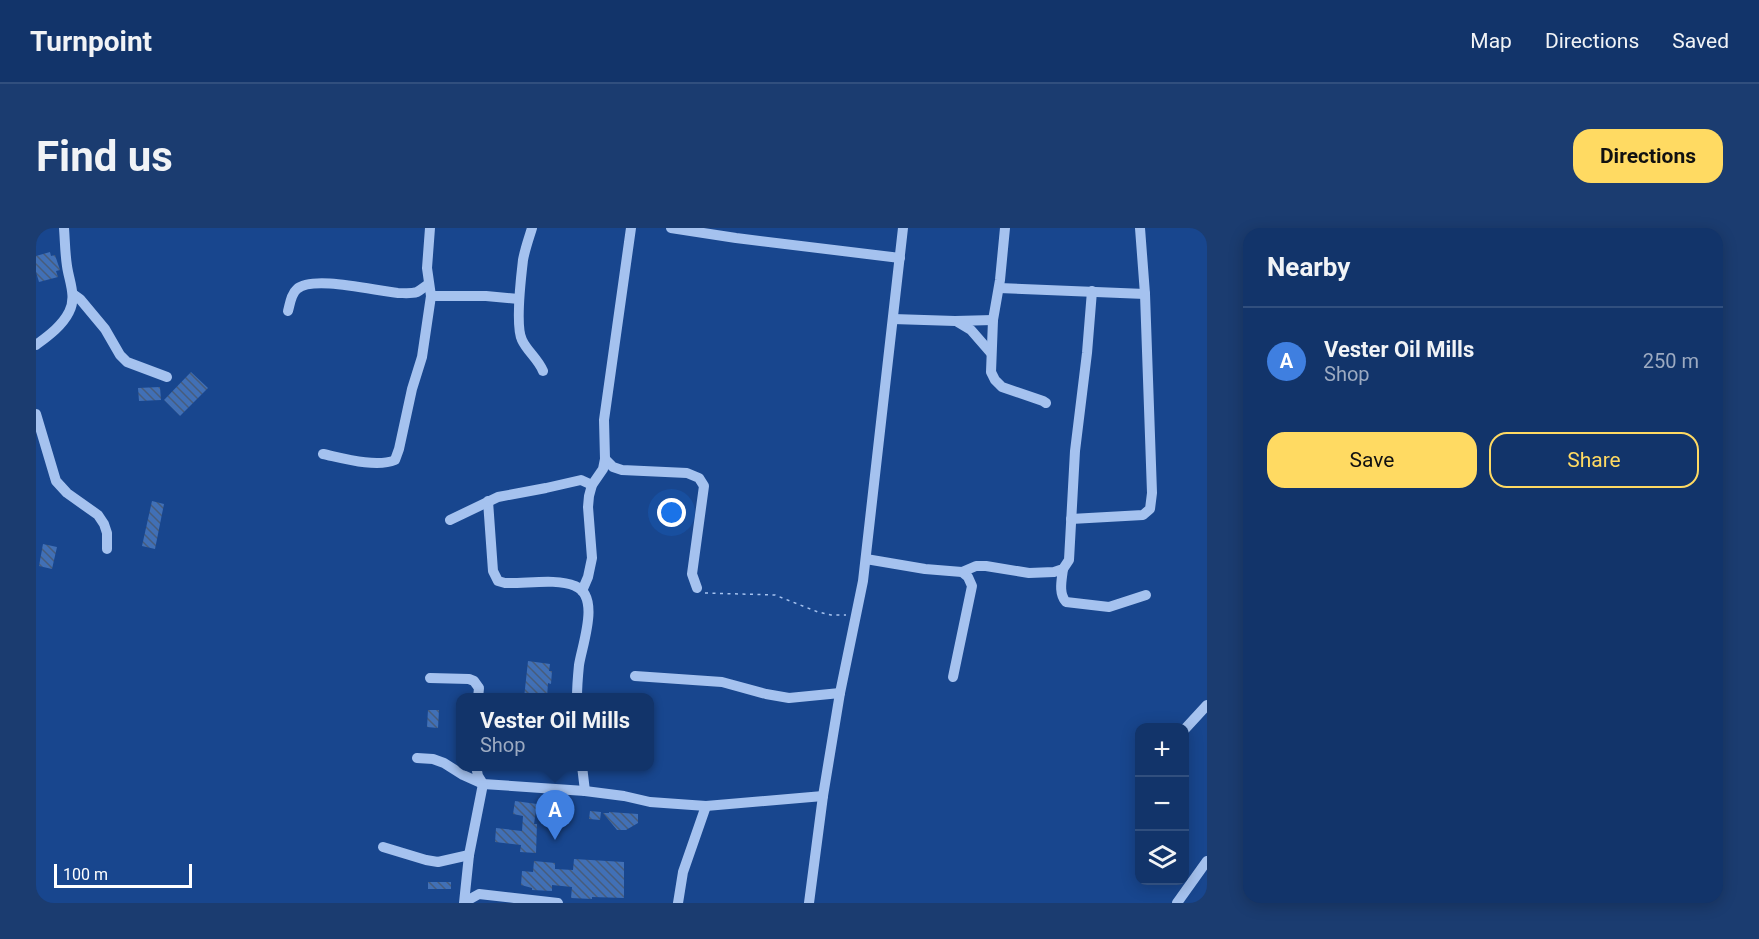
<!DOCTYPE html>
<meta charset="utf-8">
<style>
body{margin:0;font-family:Roboto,sans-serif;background:#1b3c70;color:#f1f3f6}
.controls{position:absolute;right:18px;bottom:18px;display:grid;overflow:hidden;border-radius:12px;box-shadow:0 3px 15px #0003}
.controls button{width:54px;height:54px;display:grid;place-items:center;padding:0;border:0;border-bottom:2px solid #314f7e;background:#12346a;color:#f1f3f6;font:30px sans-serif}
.scale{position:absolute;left:18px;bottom:15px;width:138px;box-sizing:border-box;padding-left:6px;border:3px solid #fff;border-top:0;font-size:16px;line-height:21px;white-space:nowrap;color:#fff;-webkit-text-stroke:4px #18468e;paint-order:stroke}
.you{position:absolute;left:636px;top:285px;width:21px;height:21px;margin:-15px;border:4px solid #fff;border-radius:50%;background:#1a73e8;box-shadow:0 0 0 9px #1a73e833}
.badge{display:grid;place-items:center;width:39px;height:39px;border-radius:50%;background:#ffda62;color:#fff;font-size:20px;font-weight:700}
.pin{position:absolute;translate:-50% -50px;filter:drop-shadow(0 2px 3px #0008)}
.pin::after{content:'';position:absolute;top:32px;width:21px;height:18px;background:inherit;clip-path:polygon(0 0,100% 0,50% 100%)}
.popup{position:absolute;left:420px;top:465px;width:198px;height:78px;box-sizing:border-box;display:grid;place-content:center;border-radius:12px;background:#12346a;filter:drop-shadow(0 2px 4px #0005);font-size:20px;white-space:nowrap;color:#9caac1}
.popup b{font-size:22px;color:#f1f3f6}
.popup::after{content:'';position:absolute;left:50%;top:100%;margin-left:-12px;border:12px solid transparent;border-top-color:#12346a}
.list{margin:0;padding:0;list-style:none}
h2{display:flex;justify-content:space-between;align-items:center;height:78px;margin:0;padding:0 24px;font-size:26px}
h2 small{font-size:20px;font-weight:400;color:#9caac1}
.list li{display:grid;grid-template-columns:39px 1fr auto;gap:18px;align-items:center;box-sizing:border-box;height:108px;padding:0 24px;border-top:2px solid #314f7e}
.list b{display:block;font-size:22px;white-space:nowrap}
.list p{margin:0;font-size:20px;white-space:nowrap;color:#9caac1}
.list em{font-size:20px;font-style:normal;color:#9caac1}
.actions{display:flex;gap:12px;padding:18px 24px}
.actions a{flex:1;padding:14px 0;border:2px solid #ffda62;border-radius:18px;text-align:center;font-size:21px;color:#ffda62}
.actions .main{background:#ffda62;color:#111}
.icon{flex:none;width:33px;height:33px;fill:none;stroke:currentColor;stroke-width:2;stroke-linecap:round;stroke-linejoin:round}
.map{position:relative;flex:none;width:1171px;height:675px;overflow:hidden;border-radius:18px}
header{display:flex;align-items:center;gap:36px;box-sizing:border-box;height:84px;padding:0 30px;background:#12346a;border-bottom:2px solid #314f7e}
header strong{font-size:28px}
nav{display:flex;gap:33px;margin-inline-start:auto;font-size:21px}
.intro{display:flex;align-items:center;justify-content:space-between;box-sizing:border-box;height:144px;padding:0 36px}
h1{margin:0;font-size:42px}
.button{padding:15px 27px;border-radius:18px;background:#ffda62;color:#111;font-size:21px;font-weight:700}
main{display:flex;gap:36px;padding:0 36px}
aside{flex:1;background:#12346a;border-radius:18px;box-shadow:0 3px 15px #0003}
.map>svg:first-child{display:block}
.building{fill:url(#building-back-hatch)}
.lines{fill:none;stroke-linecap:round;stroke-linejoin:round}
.path{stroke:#a5c2ef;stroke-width:1.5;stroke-dasharray:3 4.5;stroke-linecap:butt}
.minor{stroke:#a5c2ef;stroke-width:10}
</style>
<header>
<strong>Turnpoint</strong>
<nav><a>Map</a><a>Directions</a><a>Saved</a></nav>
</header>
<div class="intro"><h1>Find us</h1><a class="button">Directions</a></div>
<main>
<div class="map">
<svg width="1171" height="675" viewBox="0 0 1171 675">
<defs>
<pattern id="building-back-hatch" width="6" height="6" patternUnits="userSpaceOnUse" patternTransform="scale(1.5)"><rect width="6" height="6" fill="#4170b6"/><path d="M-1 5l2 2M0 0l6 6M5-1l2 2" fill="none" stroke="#475c7c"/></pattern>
</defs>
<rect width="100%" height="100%" fill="#18468e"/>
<g class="building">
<polygon points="14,24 15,28 19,27 24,42 20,43 22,49 3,54 0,44 0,28"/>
<polygon points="155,144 172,160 144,188 128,172"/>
<polygon points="124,159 125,172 103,173 102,160"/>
<polygon points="116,273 128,276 119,321 106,318"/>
<polygon points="7,316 21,319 16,341 3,338"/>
<polygon points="492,433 514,436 513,443 516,443 515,456 512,455 511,470 488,470"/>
<polygon points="392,482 403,482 402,500 391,499"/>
<polygon points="479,573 501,576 498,596 501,596 500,625 484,624 485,617 459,614 460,600 486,603 487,588 477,586"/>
<polygon points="554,583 565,584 564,592 553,591"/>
<polygon points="573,584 602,586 602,595 590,602 581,602 567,585 573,585"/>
<polygon points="538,631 588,634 588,670 556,669 556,671 535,670 536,659 516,657 516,663 496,662 496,660 485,657 486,643 497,644 498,633 519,635 519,641 537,642"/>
<rect x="392" y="654" width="23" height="7"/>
</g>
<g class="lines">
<polyline class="path" points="669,365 739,367 782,384 795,387 810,387"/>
<g class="minor">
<path d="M 496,0 C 493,10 489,21 487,32 C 485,49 479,98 486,112 C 491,123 502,131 507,143"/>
<polyline points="635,0 700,10 864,30"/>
<polyline points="969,0 964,52 957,92 955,144 959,152 966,159 1007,173 1010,175"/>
<polyline points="963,60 1109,66"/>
<polyline points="37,66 44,71 69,101 84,127 91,134 131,149"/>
<polyline points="395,68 450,68 483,71"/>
<path d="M 252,83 C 254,76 255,66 261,61 C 277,47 339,63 362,65 C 368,65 375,66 381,64 C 385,62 389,58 393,56"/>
<polyline points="857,91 919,93 957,92"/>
<polyline points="920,93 935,102 955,125"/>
<path d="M 0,117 C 12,108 26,98 33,84 C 41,69 33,53 31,38 C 29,25 29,13 28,0"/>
<polyline points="0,186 20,253 31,265 62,287 68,296 71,305 71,321"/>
<path d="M 287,226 C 306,230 340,240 359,232 L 363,221 L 376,161 L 386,129 L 395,68 L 391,40 L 394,0"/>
<polyline points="569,231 577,239 586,242 651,245 663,250 668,258 656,346 661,360"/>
<path d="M 452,273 L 457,343 L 462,353 L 469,355 C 489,356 521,350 539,358 C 565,368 546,417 543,437 C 542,447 541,459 541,470"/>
<polyline points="1035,291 1107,287 1114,281 1116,265 1109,66 1104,0"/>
<polyline points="414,292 462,269 510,260 545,252 556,257"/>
<polyline points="830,331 889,341 926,344 932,349 936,358 917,449"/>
<path d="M 1027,341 C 1026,351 1022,365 1030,374 L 1073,379 L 1110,367"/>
<polyline points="926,344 940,338 950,338 993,345 1018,344 1027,341 1033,332 1039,223 1051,125 1056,63"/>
<polyline points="546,363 552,349 556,330 552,279 553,268 556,257 567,241 569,231 568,192 595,0"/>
<polyline points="599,448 686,454 730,466 753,470 804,465"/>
<polyline points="394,450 433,451 438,453 443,460 442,470"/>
<polyline points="1148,502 1171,477"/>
<polyline points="381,530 397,531 408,535 427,547 447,556 549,563 588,568 614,574 670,578 787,568"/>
<polyline points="546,538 549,563"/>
<polyline points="347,619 390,632 402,634 433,627"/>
<polyline points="428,675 433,627 447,556 442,548 440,538"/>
<polyline points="431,675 434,671 443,666 522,675"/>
<polyline points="642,675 647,644 670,578"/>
<polyline points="773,675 787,568 804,465 827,353 867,0"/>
<polyline points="1141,675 1171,633"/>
</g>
</g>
</svg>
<div class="controls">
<button>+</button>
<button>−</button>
<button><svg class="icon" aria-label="layers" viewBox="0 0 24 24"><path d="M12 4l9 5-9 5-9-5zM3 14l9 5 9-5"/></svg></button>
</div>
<div class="scale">100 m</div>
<div class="you"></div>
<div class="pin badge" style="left:519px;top:612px;background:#3f7fe0">A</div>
<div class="popup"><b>Vester Oil Mills</b>Shop</div>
</div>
<aside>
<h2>Nearby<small></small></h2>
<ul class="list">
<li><span class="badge" style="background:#3f7fe0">A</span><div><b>Vester Oil Mills</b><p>Shop</p></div><em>250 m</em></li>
</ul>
<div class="actions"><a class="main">Save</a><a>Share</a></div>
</aside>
</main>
